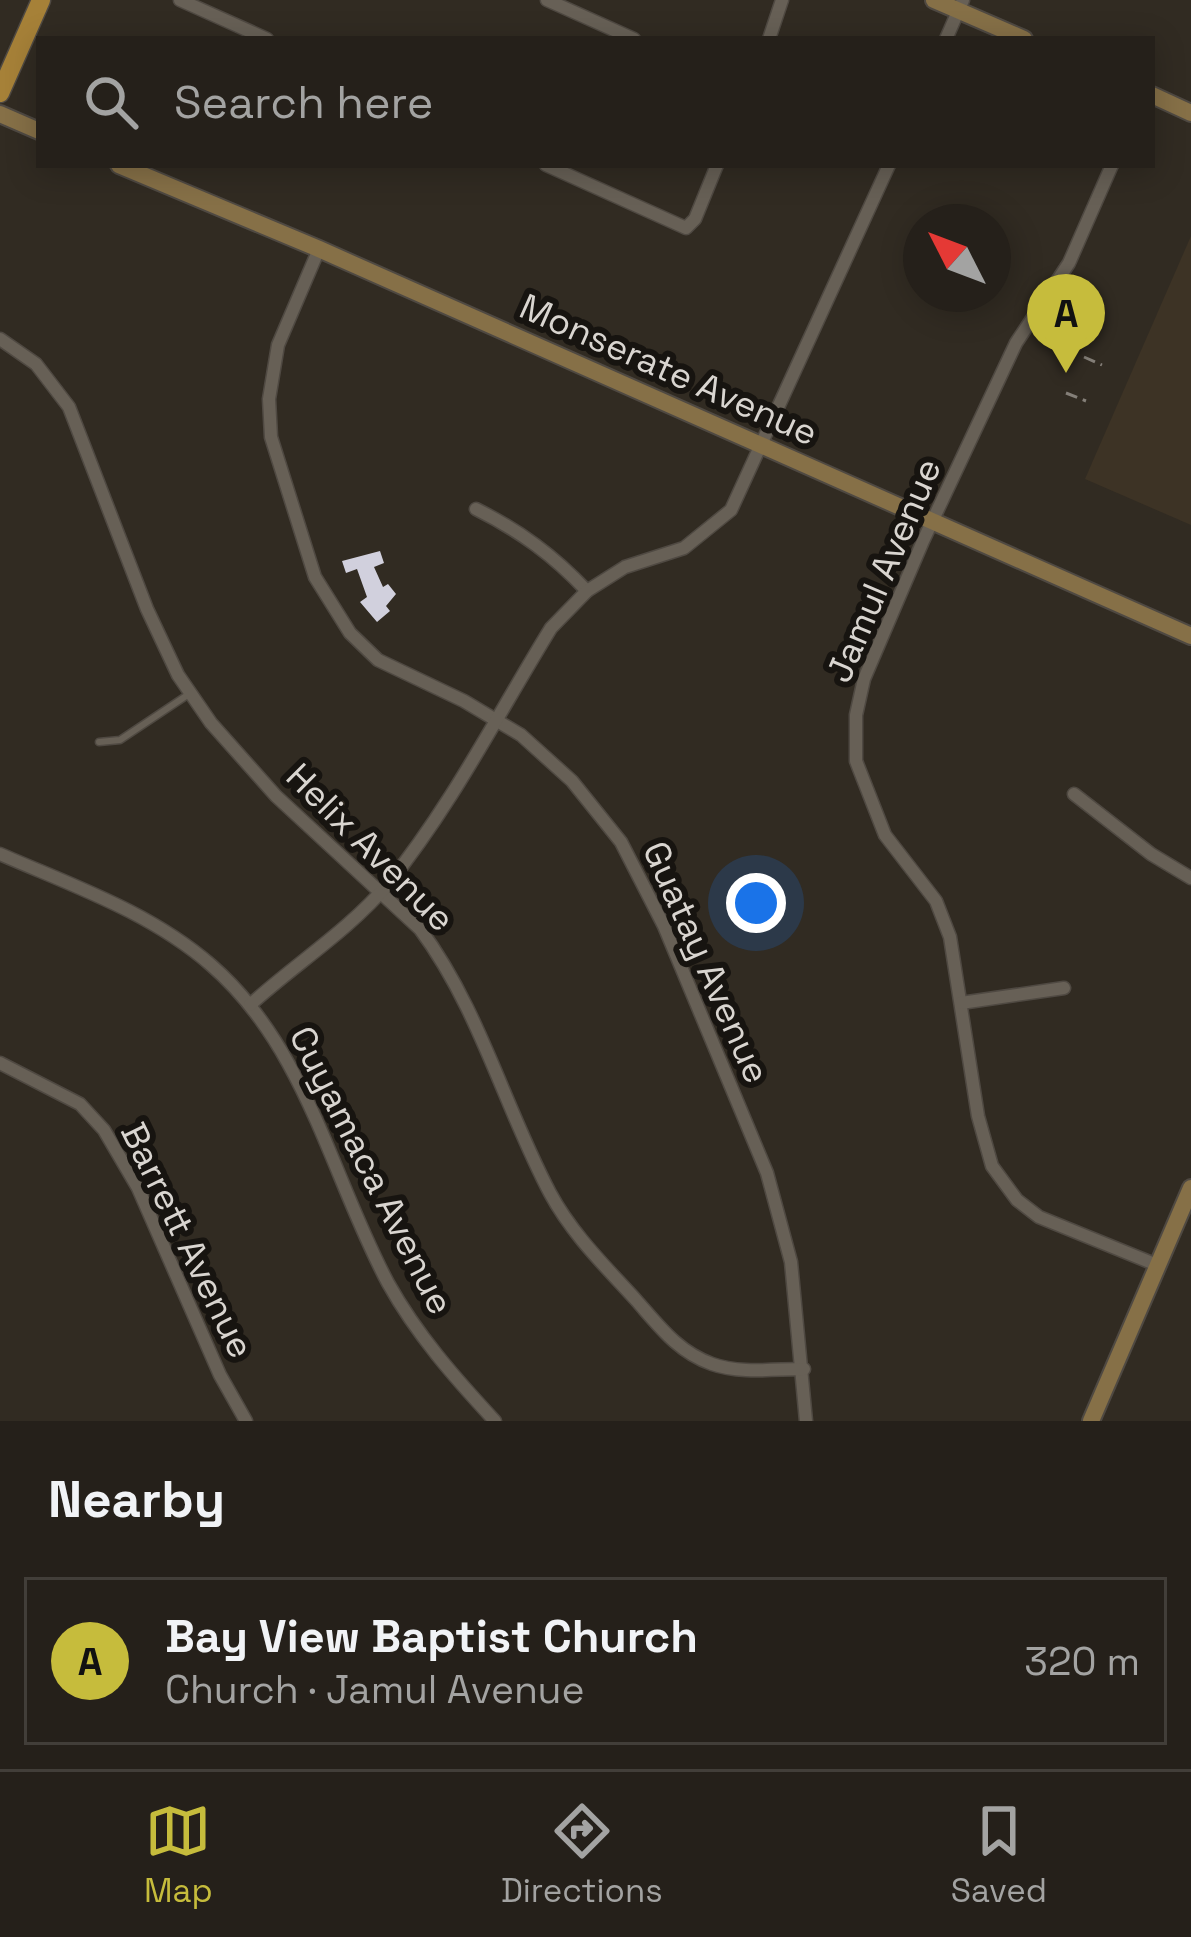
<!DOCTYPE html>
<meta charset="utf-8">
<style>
body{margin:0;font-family:"Space Grotesk",sans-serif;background:#2d2823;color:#f1f3f6}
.compass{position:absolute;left:903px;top:204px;width:108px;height:108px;border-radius:50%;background:#25201a;box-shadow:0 6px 30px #0003;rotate:312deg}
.you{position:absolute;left:756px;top:903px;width:42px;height:42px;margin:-30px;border:9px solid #fff;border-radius:50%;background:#1a73e8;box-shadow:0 0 0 18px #1a73e833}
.badge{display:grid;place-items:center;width:78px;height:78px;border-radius:50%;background:#c6bc3c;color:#111;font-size:39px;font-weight:700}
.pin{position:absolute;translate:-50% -99px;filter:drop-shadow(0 3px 6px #0008)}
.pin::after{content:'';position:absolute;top:63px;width:42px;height:36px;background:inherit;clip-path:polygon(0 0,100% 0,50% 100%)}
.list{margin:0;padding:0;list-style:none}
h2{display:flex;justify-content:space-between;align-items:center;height:156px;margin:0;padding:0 48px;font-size:51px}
h2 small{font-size:39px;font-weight:400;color:#a3a3a2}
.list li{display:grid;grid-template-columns:78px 1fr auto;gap:36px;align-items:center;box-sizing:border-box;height:168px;margin:0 24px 24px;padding:0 24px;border:3px solid #423e39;border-radius:0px}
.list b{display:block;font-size:45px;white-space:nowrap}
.list p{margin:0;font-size:39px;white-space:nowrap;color:#a3a3a2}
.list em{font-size:39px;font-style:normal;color:#a3a3a2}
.icon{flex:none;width:66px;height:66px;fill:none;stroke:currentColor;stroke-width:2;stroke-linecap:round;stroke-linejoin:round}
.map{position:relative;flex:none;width:1191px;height:1421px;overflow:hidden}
.search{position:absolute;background:#25201a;box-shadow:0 6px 30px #0003;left:36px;right:36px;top:36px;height:132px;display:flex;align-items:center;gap:30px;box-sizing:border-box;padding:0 42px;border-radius:0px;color:#a3a3a2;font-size:45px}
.sheet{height:348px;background:#25201a}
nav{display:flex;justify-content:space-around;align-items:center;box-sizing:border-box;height:168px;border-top:3px solid #423e39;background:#25201a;font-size:33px;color:#a3a3a2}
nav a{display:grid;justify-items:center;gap:6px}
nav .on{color:#c6bc3c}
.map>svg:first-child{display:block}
.built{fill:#3d3325}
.building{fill:#d1d0dd}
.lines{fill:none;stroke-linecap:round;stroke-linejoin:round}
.lane-casing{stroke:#4f4942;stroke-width:9}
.street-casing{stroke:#4f4942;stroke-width:15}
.secondary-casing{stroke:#4f4942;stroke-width:20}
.primary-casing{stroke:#4f4942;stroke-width:21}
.path{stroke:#847f78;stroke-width:3;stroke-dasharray:12 6;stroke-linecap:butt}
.lane{stroke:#676056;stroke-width:6}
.street{stroke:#676056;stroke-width:12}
.secondary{stroke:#867047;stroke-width:16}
.primary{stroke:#a68138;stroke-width:18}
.labels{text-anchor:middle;stroke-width:12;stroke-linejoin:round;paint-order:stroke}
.street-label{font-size:36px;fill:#d9d5d0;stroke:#171410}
</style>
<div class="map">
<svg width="1191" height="1421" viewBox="0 0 1191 1421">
<rect width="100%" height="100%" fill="#312b22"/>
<polygon class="built" points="1191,236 1191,525 1085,479"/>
<polygon class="building" points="380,551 384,563 374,567 383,587 388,584 396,594 386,606 390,611 377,622 360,602 367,597 357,569 346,573 342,561"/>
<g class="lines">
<g class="lane-casing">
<polyline id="lane" points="99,742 120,740 189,694"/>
</g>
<g class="street-casing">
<g id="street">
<polyline points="180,0 267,39"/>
<polyline points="547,0 634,39"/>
<polyline points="769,39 782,0"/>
<polyline points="946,39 963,0"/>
<polyline points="546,165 686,228 695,219 717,165"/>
<polyline points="1112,165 1069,263 1016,343 923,541 864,679 856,715 856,761 885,835 936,901 950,937 978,1116 992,1166 1017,1200 1039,1217 1157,1265"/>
<polyline points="319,249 278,345 269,399 271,437 315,577 350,633 378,660 464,701 521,735 572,781 621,842 664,926 767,1173 791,1262 806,1421"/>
<path d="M 0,339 L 36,364 L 69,407 L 147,609 L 178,675 L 211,723 L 276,796 L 420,929 C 479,1008 504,1106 550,1193 C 572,1234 605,1266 636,1300 C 659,1326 678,1352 712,1364 C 740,1374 775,1369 804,1369"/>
<path d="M 476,509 C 520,531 553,555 587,591"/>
<polyline points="1074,794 1151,854 1191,878"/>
<path d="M 0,854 C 73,886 150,912 211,965 C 306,1047 331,1176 388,1283 C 417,1335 455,1378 495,1421"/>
<polyline points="961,1003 1064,988"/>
<path d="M 250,1005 C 295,964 348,931 388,884 C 452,805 498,714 551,628 L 587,591 L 625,567 L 684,548 L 731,510 L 889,165"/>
<polyline points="0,1063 80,1104 104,1130 138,1188 220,1375 246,1421"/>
</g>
</g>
<g class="secondary-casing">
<g id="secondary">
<polyline points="934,0 1024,39"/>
<polyline points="1152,95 1191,113"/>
<polyline points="0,114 39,131"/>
<polyline points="119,165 319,249 1191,636"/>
<polyline points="1091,1421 1191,1188"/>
</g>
</g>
<g class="primary-casing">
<polyline id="primary" points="0,93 41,0"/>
</g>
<g class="path">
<polyline points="1084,357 1102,365"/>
<polyline points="1066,393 1086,401"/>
</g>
<use href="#lane" class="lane"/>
<use href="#street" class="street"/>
<use href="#secondary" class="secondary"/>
<use href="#primary" class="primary"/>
</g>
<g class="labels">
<g class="street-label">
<text transform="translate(669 369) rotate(24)" y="13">Monserate Avenue</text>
<text transform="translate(883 570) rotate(-67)" y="13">Jamul Avenue</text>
<text transform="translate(371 847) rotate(45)" y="13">Helix Avenue</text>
<text transform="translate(707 962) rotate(66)" y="13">Guatay Avenue</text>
<text transform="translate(372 1170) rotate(63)" y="13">Cuyamaca Avenue</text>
<text transform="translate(188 1240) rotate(64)" y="13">Barrett Avenue</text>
</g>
</g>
</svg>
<svg class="compass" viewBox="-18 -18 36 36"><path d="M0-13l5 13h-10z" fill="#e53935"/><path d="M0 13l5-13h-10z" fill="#a3a3a2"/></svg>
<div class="you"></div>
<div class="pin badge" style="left:1066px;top:373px">A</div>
<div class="search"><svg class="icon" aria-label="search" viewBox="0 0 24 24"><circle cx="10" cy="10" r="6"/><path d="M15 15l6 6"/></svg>Search here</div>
</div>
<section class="sheet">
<h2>Nearby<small></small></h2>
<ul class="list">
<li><span class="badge">A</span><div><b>Bay View Baptist Church</b><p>Church · Jamul Avenue</p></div><em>320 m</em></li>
</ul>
</section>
<nav>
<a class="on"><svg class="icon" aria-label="map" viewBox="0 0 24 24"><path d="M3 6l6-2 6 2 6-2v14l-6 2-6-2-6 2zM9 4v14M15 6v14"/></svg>Map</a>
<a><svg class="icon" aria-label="directions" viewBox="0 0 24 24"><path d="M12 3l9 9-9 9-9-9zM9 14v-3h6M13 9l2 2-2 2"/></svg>Directions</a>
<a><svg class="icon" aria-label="saved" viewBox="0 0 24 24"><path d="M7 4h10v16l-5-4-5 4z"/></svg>Saved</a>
</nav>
